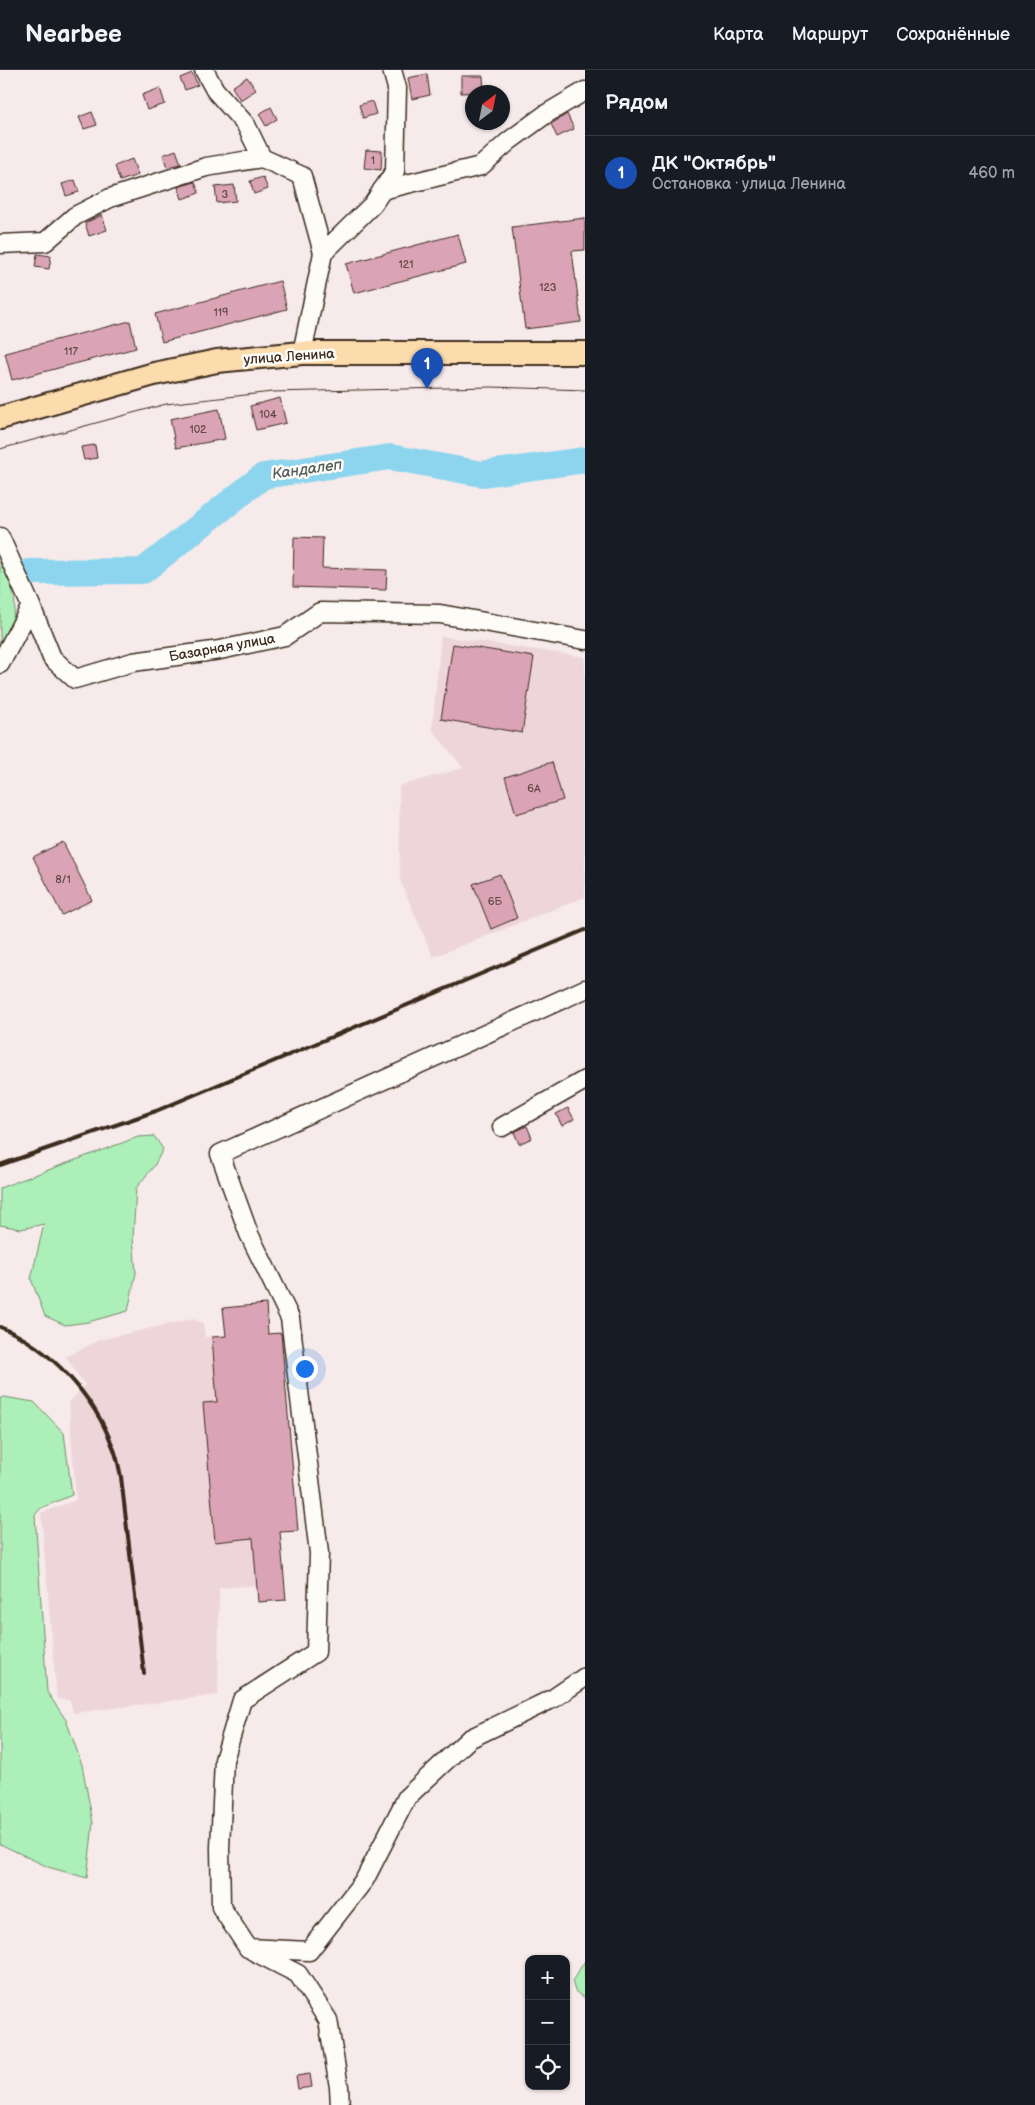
<!DOCTYPE html>
<html lang="ru">
<meta charset="utf-8">
<style>
body{margin:0;font-family:"Balsamiq Sans",sans-serif;background:#242831;color:#f1f3f6}
.controls{position:absolute;right:15px;bottom:15px;display:grid;overflow:hidden;border-radius:10px;box-shadow:0 1px 4px #0004}
.controls button{width:45px;height:45px;display:grid;place-items:center;padding:0;border:0;border-bottom:1px solid #363941;background:#171b24;color:#f1f3f6;font:25px sans-serif}
.compass{position:absolute;left:465px;top:15px;width:45px;height:45px;border-radius:50%;background:#171b24;box-shadow:0 1px 4px #0004;rotate:32deg}
.you{position:absolute;left:304px;top:1298px;width:18px;height:18px;margin:-12px;border:4px solid #fff;border-radius:50%;background:#1a73e8;box-shadow:0 0 0 8px #1a73e833}
.badge{display:grid;place-items:center;width:32px;height:32px;border-radius:50%;background:#d93025;color:#fff;font-size:16px;font-weight:700}
.pin{position:absolute;translate:-50% -41px;filter:drop-shadow(0 1px 2px #0008)}
.pin::after{content:'';position:absolute;top:26px;width:18px;height:15px;background:inherit;clip-path:polygon(0 0,100% 0,50% 100%)}
.list{margin:0;padding:0;list-style:none}
h2{display:flex;justify-content:space-between;align-items:center;height:65px;margin:0;padding:0 20px;font-size:21px}
h2 small{font-size:16px;font-weight:400;color:#9ea1a6}
.list li{display:grid;grid-template-columns:32px 1fr auto;gap:15px;align-items:center;box-sizing:border-box;height:75px;padding:0 20px;border-top:1px solid #363941}
.list b{display:block;font-size:19px;white-space:nowrap}
.list p{margin:0;font-size:16px;white-space:nowrap;color:#9ea1a6}
.list em{font-size:16px;font-style:normal;color:#9ea1a6}
.icon{flex:none;width:28px;height:28px;fill:none;stroke:currentColor;stroke-width:2;stroke-linecap:round;stroke-linejoin:round}
.map{position:relative;flex:none;width:585px;height:2035px;overflow:hidden}
header{display:flex;align-items:center;gap:30px;box-sizing:border-box;height:70px;padding:0 25px;background:#171b24;border-bottom:1px solid #363941}
header strong{font-size:24px}
nav{display:flex;gap:28px;margin-inline-start:auto;font-size:18px}
main{display:flex}
aside{flex:1;background:#171b24}
.map>svg:first-child{display:block}
.built{fill:#eed5da}
.green{fill:#adefb8;stroke:#748c6b}
.lines{fill:none;stroke-linecap:round;stroke-linejoin:round}
.river{stroke:#8dd5ee;stroke-width:26}
.building{fill:#dba4b6;stroke:#3b2a1e}
.minor-casing{stroke:#3b2a1e;stroke-width:21}
.major-casing{stroke:#3b2a1e;stroke-width:26}
.minor{stroke:#fdfcf7;stroke-width:18}
.major{stroke:#fcdcac;stroke-width:22}
.tram{stroke:#3b2a1e;stroke-width:1}
.rail{stroke:#3b2a1e;stroke-width:4}
.labels{text-anchor:middle;stroke-width:5;stroke-linejoin:round;paint-order:stroke}
.number-label{font-size:11px;fill:#634844}
.street-label{font-size:14px;fill:#3b2a1e;stroke:#fdfcf7}
.water-label{font-size:15px;font-style:italic;fill:#545d5c;stroke:#fdfcf7}
</style>
<header>
<strong>Nearbee</strong>
<nav><a>Карта</a><a>Маршрут</a><a>Сохранённые</a></nav>
</header>
<main>
<div class="map">
<svg width="585" height="2035" viewBox="0 0 585 2035">
<rect width="100%" height="100%" fill="#f6eaea"/>
<filter id="ink" filterUnits="userSpaceOnUse"><feTurbulence type="fractalNoise" baseFrequency=".02" numOctaves="2"/><feDisplacementMap in="SourceGraphic" scale="10" xChannelSelector="R" yChannelSelector="G"/><feConvolveMatrix kernelMatrix="1 2 1 2 8 2 1 2 1" color-interpolation-filters="sRGB"/></filter>
<g filter="url(#ink)">
<g class="built">
<polygon points="441,566 585,587 585,827 433,887 400,810 399,716 463,698 432,659"/>
<polygon points="266,1234 268,1264 281,1263 298,1461 280,1462 286,1530 258,1532 256,1515 219,1518 218,1625 73,1643 70,1630 57,1629 41,1443 76,1430 69,1333 85,1315 66,1287 99,1270 192,1249 203,1253 205,1267 225,1266 223,1238"/>
</g>
<g class="green">
<path d="M 0,488 C 16,529 23,535 0,575 Z"/>
<polygon points="154,1066 163,1079 154,1096 136,1118 133,1168 136,1203 128,1241 88,1252 65,1255 45,1246 31,1209 44,1154 21,1159 0,1155 0,1119 2,1117 138,1067"/>
<polygon points="4,1327 34,1332 64,1363 72,1425 41,1438 35,1445 47,1622 66,1650 82,1695 93,1753 87,1808 48,1797 0,1774 0,1329"/>
<polygon points="585,1891 585,1929 575,1921 572,1911"/>
</g>
<g class="lines">
<polyline class="river" points="29,502 143,501 263,406 390,387 482,404 585,390"/>
</g>
<g class="building">
<polygon points="192,3 198,15 185,20 180,8"/>
<polygon points="427,4 430,25 412,29 408,8"/>
<polygon points="461,6 483,6 484,22 461,23"/>
<polygon points="247,7 256,20 240,30 232,17"/>
<polygon points="160,18 165,34 147,40 142,25"/>
<polygon points="372,31 376,44 363,48 359,35"/>
<polygon points="271,37 277,49 266,56 259,44"/>
<polygon points="92,42 97,55 84,59 79,47"/>
<polygon points="567,44 574,59 557,67 551,54"/>
<polygon points="176,80 181,94 167,97 163,85"/>
<polygon points="366,80 382,81 381,100 364,98"/>
<polygon points="132,89 138,105 120,111 115,96"/>
<polygon points="263,107 268,119 254,124 250,111"/>
<polygon points="75,110 79,122 66,126 62,114"/>
<polygon points="195,112 199,123 182,129 178,117"/>
<polygon points="234,115 236,131 217,133 215,117"/>
<polygon points="102,145 107,160 89,166 85,153"/>
<polygon points="585,148 585,180 572,181 581,252 525,259 512,157"/>
<polygon points="458,164 466,194 354,223 346,194"/>
<polygon points="37,184 51,186 49,199 35,197"/>
<polygon points="280,211 287,239 162,272 155,244"/>
<polygon points="130,251 136,278 12,310 5,283"/>
<polygon points="280,328 286,353 256,360 250,336"/>
<polygon points="219,339 225,369 176,378 170,349"/>
<polygon points="95,375 97,388 84,390 81,377"/>
<polygon points="294,467 323,468 322,498 387,500 386,520 293,517"/>
<polygon points="453,574 534,587 522,663 441,649"/>
<polygon points="552,692 563,730 516,744 505,707"/>
<polygon points="63,772 92,830 62,845 33,787"/>
<polygon points="500,804 517,848 491,859 473,814"/>
<polygon points="568,1038 574,1049 562,1056 556,1044"/>
<polygon points="527,1056 532,1068 519,1074 514,1062"/>
<polygon points="266,1234 268,1264 281,1263 298,1461 280,1462 286,1530 258,1532 253,1468 215,1472 203,1333 217,1332 212,1267 226,1266 223,1238"/>
<polygon points="310,2004 312,2017 298,2019 296,2006"/>
</g>
<g class="lines">
<g class="minor-casing">
<g id="minor">
<polyline points="204,0 215,20 246,55 262,88 302,106 323,183"/>
<polyline points="382,120 481,96 509,71 546,44 585,21"/>
<polyline points="0,174 45,172 75,146 110,128 206,97 262,88"/>
<polyline points="302,283 323,183 373,134 395,101 397,18 392,0"/>
<polyline points="0,467 31,536 52,588 75,609 133,592 220,580 285,566 320,542 440,544 585,570"/>
<polyline points="0,594 31,536"/>
<polyline points="585,919 220,1084 249,1164 290,1248 319,1483 316,1582 242,1630 224,1690 220,1778 221,1837 248,1878 309,1881 365,1809 407,1727 469,1669 554,1628 585,1607"/>
<polyline points="502,1057 585,1010"/>
<polyline points="253,1881 298,1904 328,1950 339,2017 340,2035"/>
</g>
</g>
<g class="major-casing">
<polyline id="major" points="0,348 154,304 217,291 302,283 585,283"/>
</g>
<use href="#minor" class="minor"/>
<use href="#major" class="major"/>
<polyline class="tram" points="0,379 166,334 272,322 491,317 585,320"/>
<g class="rail">
<polyline points="0,1095 156,1041 585,860"/>
<path d="M 0,1257 C 50,1277 94,1326 113,1377 C 117,1386 119,1397 121,1407 L 144,1603"/>
</g>
</g>
</g>
<g class="labels">
<g class="number-label">
<text x="373" y="94">1</text>
<text x="225" y="128">3</text>
<text x="406" y="198">121</text>
<text x="548" y="221">123</text>
<text x="221" y="246">119</text>
<text x="71" y="285">117</text>
<text x="268" y="348">104</text>
<text x="198" y="363">102</text>
<text x="534" y="722">6А</text>
<text x="63" y="813">8/1</text>
<text x="495" y="835">6Б</text>
</g>
<g class="street-label">
<text transform="translate(289 286) rotate(-4)" y="5">улица Ленина</text>
<text transform="translate(222 577) rotate(-10)" y="5">Базарная улица</text>
</g>
<g class="water-label">
<text transform="translate(307 399) rotate(-8)" y="5">Кандалеп</text>
</g>
</g>
</svg>
<div class="controls">
<button>+</button>
<button>−</button>
<button><svg class="icon" aria-label="locate" viewBox="0 0 24 24"><circle cx="12" cy="12" r="6"/><path d="M12 2v4M12 18v4M2 12h4M18 12h4"/></svg></button>
</div>
<svg class="compass" viewBox="-18 -18 36 36"><path d="M0-13l5 13h-10z" fill="#e53935"/><path d="M0 13l5-13h-10z" fill="#9ea1a6"/></svg>
<div class="you"></div>
<div class="pin badge" style="left:427px;top:319px;background:#1a4fb4">1</div>
</div>
<aside>
<h2>Рядом<small></small></h2>
<ul class="list">
<li><span class="badge" style="background:#1a4fb4">1</span><div><b>ДК &quot;Октябрь&quot;</b><p>Остановка · улица Ленина</p></div><em>460 m</em></li>
</ul>
</aside>
</main>
